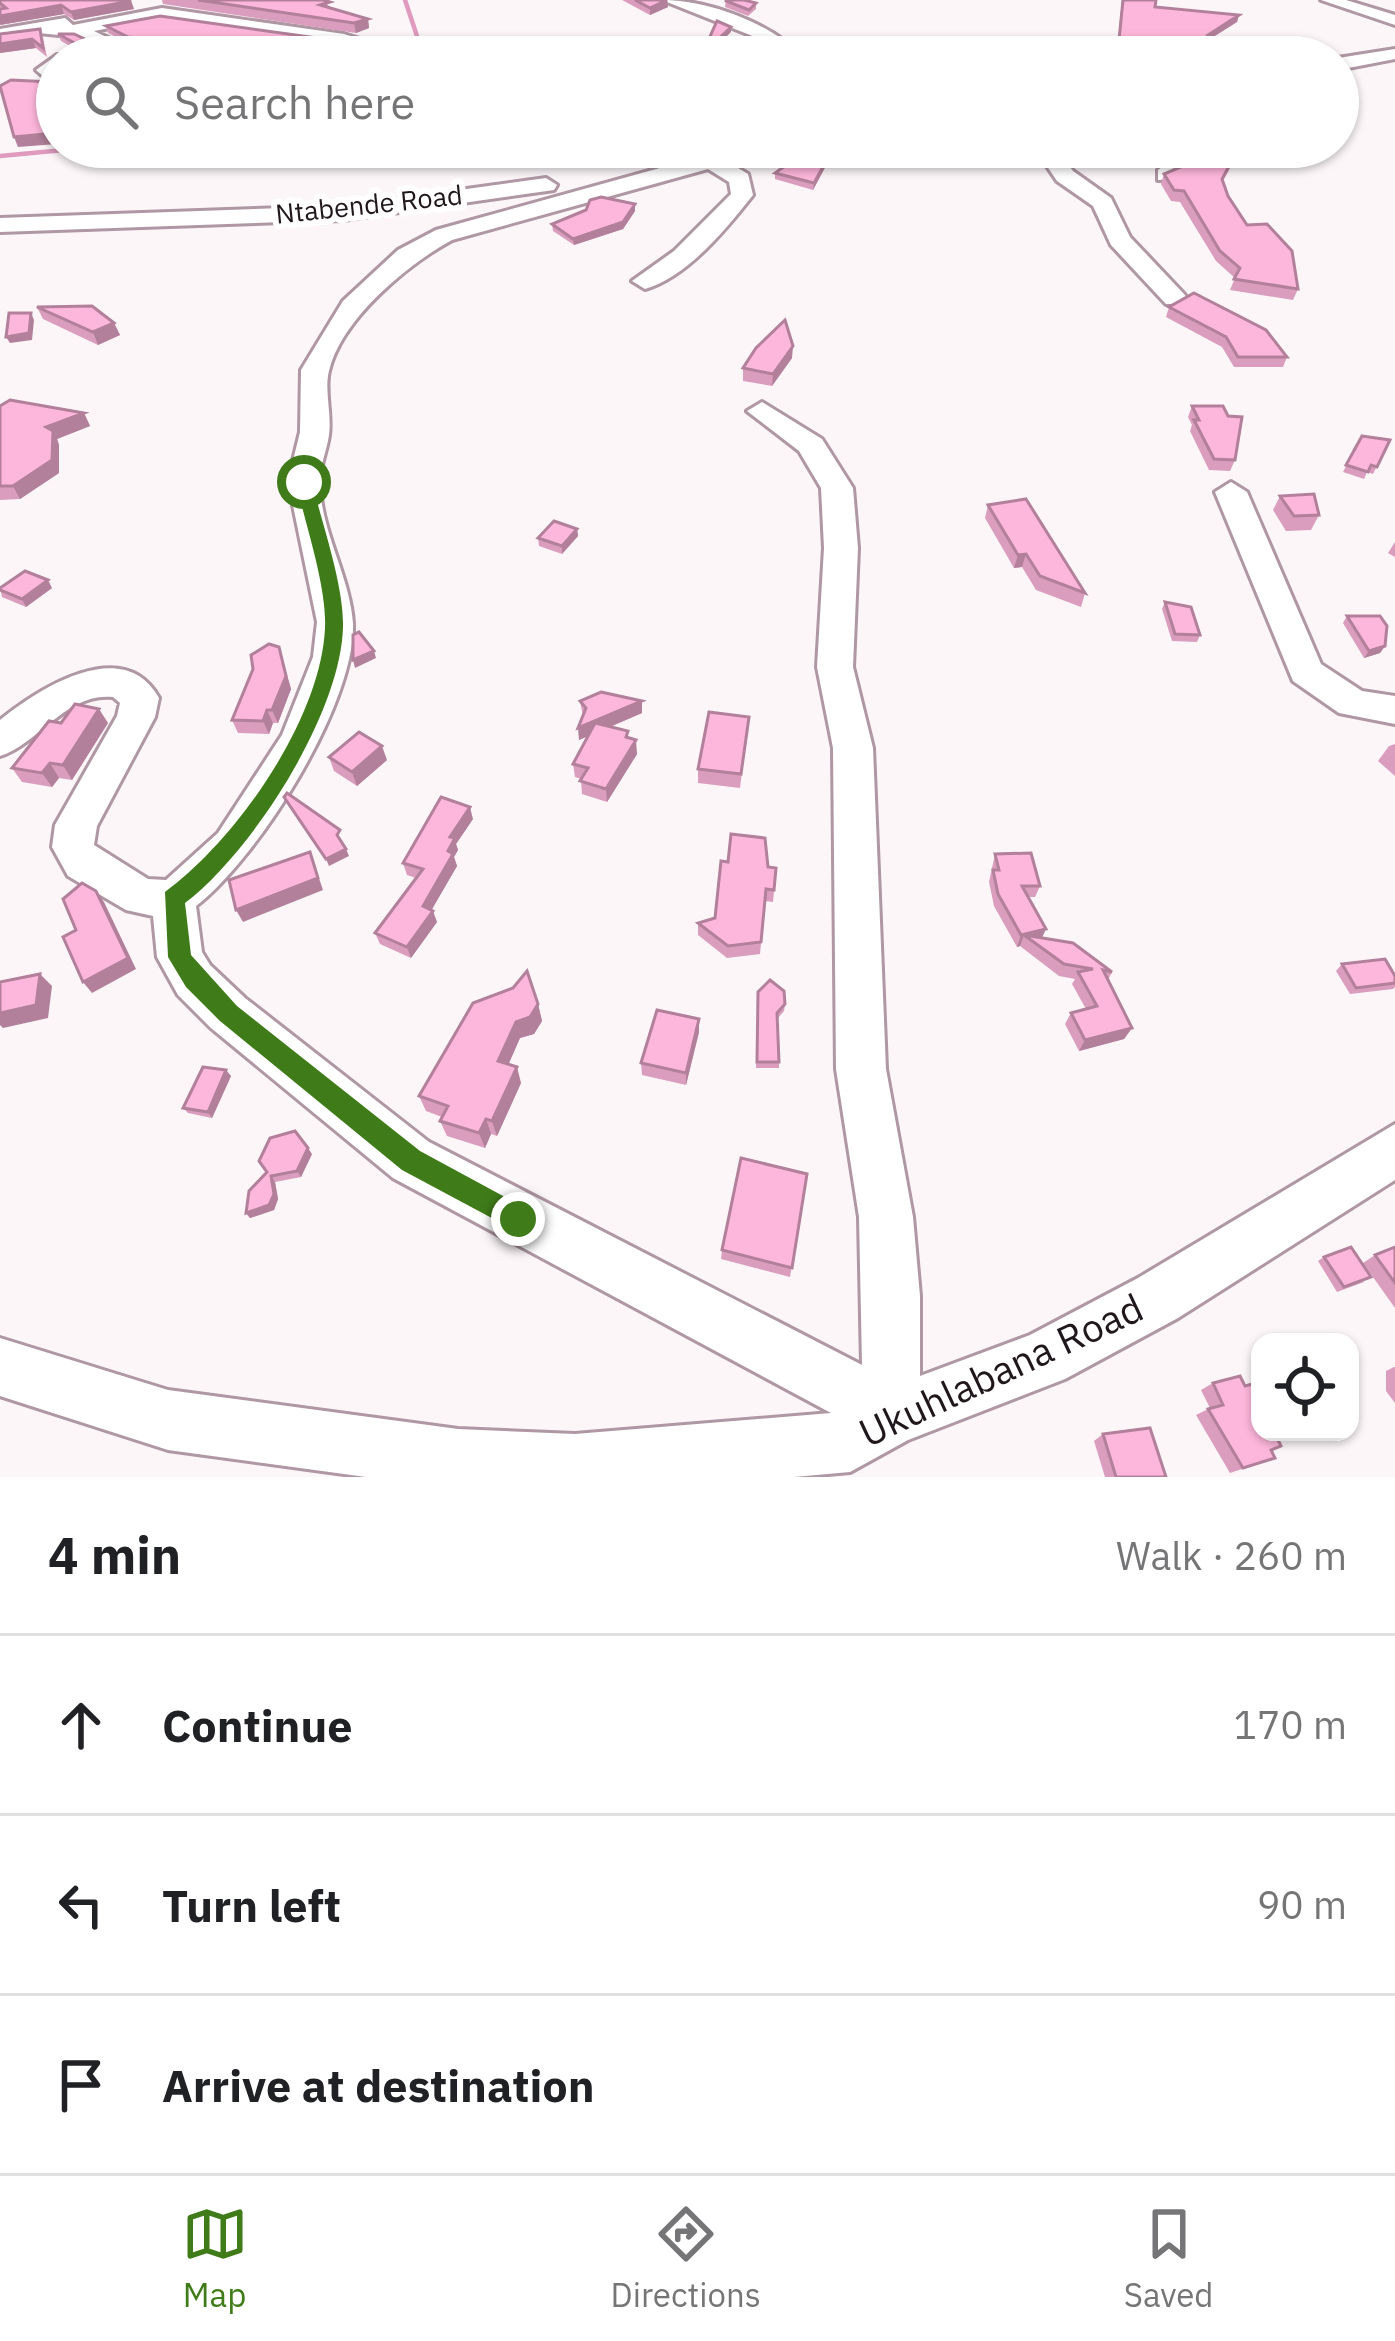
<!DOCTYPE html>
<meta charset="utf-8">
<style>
body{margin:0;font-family:"IBM Plex Sans",sans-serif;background:#f2f2f2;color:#202124}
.controls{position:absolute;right:36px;bottom:36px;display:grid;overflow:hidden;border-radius:24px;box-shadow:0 3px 9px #0004}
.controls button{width:108px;height:108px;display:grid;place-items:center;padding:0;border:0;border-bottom:3px solid #e0e0e0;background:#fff;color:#202124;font:60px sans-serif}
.stop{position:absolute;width:36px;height:36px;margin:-27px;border:9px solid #3f7c19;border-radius:50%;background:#fff}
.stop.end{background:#3f7c19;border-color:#fff;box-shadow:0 3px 12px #0008}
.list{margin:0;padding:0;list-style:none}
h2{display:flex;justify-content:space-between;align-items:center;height:156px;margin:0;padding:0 48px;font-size:51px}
h2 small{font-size:39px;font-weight:400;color:#757577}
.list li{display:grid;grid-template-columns:78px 1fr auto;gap:36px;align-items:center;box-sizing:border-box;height:180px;padding:0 48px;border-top:3px solid #e0e0e0}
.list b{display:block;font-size:45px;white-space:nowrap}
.list em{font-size:39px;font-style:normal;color:#757577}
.icon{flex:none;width:66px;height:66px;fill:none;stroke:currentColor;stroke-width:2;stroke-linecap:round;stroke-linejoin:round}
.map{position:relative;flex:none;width:1395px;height:1477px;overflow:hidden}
.search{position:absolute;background:#fff;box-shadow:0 3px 9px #0004;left:36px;right:36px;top:36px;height:132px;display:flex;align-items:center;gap:30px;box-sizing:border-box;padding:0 42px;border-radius:66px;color:#757577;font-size:45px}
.sheet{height:696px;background:#fff}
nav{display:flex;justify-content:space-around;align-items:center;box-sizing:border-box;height:168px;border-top:3px solid #e0e0e0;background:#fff;font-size:33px;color:#757577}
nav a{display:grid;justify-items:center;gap:6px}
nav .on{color:#3f7c19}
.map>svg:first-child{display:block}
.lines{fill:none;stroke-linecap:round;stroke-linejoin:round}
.stream{stroke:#df9abe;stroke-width:4.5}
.minor-casing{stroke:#af97a3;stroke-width:6}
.minor{fill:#fff;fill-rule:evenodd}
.wall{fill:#da9dbd}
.shaded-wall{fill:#b2809a}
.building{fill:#feb7dc;stroke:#b2809a;stroke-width:3}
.route{fill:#3f7c19}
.labels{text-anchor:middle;stroke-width:12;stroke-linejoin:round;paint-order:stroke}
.far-street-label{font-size:27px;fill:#20171c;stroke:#fff}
.near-street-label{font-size:39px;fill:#20171c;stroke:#fff}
</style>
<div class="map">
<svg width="1395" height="1477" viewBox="0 0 1395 1477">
<rect width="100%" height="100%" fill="#fcf6f9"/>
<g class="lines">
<g class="stream">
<polyline points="405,0 418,39 415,57"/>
<polyline points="0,156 96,147"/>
</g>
<g class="minor-casing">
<g id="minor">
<path d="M 662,0 C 708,0 771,23 803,57 L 783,57 L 760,39 Z"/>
<polygon points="1321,0 1346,0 1395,15 1395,25"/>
<polygon points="162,8 344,34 360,39 367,57 349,57 340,44 162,18 94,31 129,48 174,52 183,57 119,57 78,37 39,33 0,39 0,29 65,18 73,25"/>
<polygon points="1395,49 1395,59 1338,70 1338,58"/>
<polygon points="57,55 64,57 57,57 57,88 36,70"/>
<path d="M 698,147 L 719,147 L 715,154 L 748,174 L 753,195 C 727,228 687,277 645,289 L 632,281 L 674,251 L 731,194 L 729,182 L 708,169 L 452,240 C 408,264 341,319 329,371 C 324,390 332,414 329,435 C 327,450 320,465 320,480 C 319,528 350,576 353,623 C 356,704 258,858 196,906 L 202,952 L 210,965 L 245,998 L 429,1142 L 862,1365 L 859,1217 L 836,1069 L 833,748 L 817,667 L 824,548 L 821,488 L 799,451 L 747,411 L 762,402 L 822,439 L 853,488 L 858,548 L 853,667 L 873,748 L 886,1069 L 913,1217 L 920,1296 L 920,1376 L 1030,1335 L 1138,1278 L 1395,1124 L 1395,1180 L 1178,1318 L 1065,1379 L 908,1440 L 850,1472 L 794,1477 L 366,1477 L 168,1450 L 0,1396 L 0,1338 L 168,1390 L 458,1429 L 575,1434 L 831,1413 L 393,1178 L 211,1028 L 178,995 L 157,957 L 153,916 L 126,910 L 68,876 L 52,847 L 55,825 L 117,716 L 120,703 L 113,697 C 66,692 40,743 0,756 L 0,720 C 39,689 123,634 159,698 L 155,717 L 97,826 L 94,845 L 148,879 L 166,880 L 218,833 L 282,735 L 313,657 L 317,622 L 288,481 L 300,432 L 301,370 L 343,301 L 398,250 L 436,230 L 696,158 L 693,154 Z"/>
<polygon points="1034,147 1055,147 1073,171 1111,198 1130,237 1184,294 1188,299 1184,304 1166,304 1111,245 1093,206 1057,181"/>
<path d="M 1198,147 L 1229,147 C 1218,156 1170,181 1158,180 L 1158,170 L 1181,152 Z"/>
<polygon points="546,178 557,185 554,190 343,220 0,232 0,218 343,206"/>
<polygon points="1231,482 1247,492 1321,664 1362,691 1395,696 1395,724 1339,713 1293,681 1215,492"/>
</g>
</g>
<use href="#minor" class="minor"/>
</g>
<g class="wall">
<polygon points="0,0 131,1 134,9 74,20 64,14 0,25"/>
<polygon points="162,0 323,0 331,8 368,19 369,28 356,33 163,4"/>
<polygon points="622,0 667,0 668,7 650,15"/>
<polygon points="726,0 756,3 756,9 748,16 725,7"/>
<polygon points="1122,0 1156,0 1155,7 1239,15 1237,22 1213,37 1241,57 1128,56 1117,48"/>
<polygon points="106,26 319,45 317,46 348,57 90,57 61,41 58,34 117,54 180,53 176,48 130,44 108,33"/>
<polygon points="0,34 43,38 47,57 36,48 0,53"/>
<polygon points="752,147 843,151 842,157 829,160 813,190 775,179 775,173 784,167 752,153"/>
<polygon points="1084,147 1135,147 1127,164 1095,161"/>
<polygon points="1234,161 1223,181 1228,196 1247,225 1298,289 1293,300 1230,290 1235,278 1216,261 1180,202 1171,201 1161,184 1164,174"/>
<polygon points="635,204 635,211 623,229 574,245 553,231 552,224"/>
<polygon points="37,307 114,323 120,335 98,345 43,319"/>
<polygon points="1169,307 1287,357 1283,367 1234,367 1222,347 1166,317"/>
<polygon points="792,358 772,386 743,381 743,368"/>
<polygon points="0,406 84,413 90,426 57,439 59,445 59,473 20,499 0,500"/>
<polygon points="1192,406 1235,460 1230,471 1209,470 1190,431 1192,425 1188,417"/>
<polygon points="1362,436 1390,440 1373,474 1367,472 1364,479 1343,472"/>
<polygon points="1280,496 1319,515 1311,530 1286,531 1273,510"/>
<polygon points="988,505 1085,593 1081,607 1036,590 1022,567 1014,568 985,518"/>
<polygon points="577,529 578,536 562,554 539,546 538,538"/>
<polygon points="1395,542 1395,557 1388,553"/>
<polygon points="0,588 52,588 26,607 2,597"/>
<polygon points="1165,602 1200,635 1197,642 1172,641 1162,609"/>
<polygon points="1347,616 1385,646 1380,653 1364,658 1343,623"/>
<polygon points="279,647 291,689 278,723 273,723 269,734 238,733 232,720"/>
<polygon points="580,701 642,701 642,713 610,727 629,738 637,754 607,802 582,794 581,779 575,777 573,764 588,736 579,740 583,716"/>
<polygon points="749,717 740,788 698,783 698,769"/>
<polygon points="61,723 108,723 72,780 59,778 52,787 22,782 12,768"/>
<polygon points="1395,744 1395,776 1378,761 1389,746"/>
<polygon points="329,757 387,760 357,786 334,771"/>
<polygon points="473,819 456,844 458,850 454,857 457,866 431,910 437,922 411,958 380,944 375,933 416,878 407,875 403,863"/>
<polygon points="995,854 1040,886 1035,897 1028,897 1042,938 1112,972 1108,980 1132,1028 1124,1039 1079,1051 1065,1024 1071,1013 1086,1009 1072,984 1075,979 1059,976 1020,946 1017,947 994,906 989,882"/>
<polygon points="768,867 776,868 773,902 765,901 760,954 727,958 698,935 698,923 715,918"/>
<polygon points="1342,964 1395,976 1395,987 1393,989 1350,994 1336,971"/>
<polygon points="758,992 785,1004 784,1011 778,1018 779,1068 756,1068"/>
<polygon points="538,1004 542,1021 534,1034 520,1038 508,1064 521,1083 497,1136 491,1134 485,1148 447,1136 440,1121 442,1117 426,1111 419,1096"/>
<polygon points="699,1032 686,1085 642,1075 641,1063"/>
<polygon points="231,1076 212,1118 188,1113 183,1108"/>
<polygon points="312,1154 301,1177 275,1182 278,1199 274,1210 250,1218 246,1213 267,1172"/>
<polygon points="807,1174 790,1277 721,1259 722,1250"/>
<polygon points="1395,1247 1395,1308 1363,1263 1375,1255"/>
<polygon points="1324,1257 1364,1282 1337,1292 1318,1261"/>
<polygon points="1394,1367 1395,1367 1395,1403 1386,1391 1386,1371"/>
<polygon points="1213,1383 1245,1386 1277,1438 1271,1450 1275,1458 1230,1473 1196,1415 1210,1408 1201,1390"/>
<polygon points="1103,1434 1166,1477 1105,1477 1094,1441"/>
</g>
<g class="shaded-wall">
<polygon points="667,0 668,7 650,15 650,8"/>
<polygon points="131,1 134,9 74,20 71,12"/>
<polygon points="61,5 64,14 0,25 0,16"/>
<polygon points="1239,15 1237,22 1205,42 1208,35"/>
<polygon points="368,19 369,28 356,33 354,23"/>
<polygon points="731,27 731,32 706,57 704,53"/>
<polygon points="32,39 36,48 0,53 0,44"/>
<polygon points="1242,52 1241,57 1207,57"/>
<polygon points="51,82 57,103 57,120 51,121 57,137 57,144 18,147 14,137 47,111"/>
<polygon points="843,151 842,157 829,160 813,190 814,183 830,154"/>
<polygon points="635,204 635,211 623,229 574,245 573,239"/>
<polygon points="31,313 34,320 32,340 10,343 6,337"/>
<polygon points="114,323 120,335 98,345 93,332"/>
<polygon points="793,346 792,358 772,386 773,374"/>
<polygon points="84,413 90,426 57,439 59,445 59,473 20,499 13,486 46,427"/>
<polygon points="577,529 578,536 562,554 562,546"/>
<polygon points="1026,554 1022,567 1014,568 1018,555"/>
<polygon points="48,580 52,588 26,607 22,599"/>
<polygon points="1385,646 1380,653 1364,658 1369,651"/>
<polygon points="279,647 291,689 278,723 272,710"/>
<polygon points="374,651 376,658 355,668 353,660"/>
<polygon points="642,701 642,713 579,740 578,728"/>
<polygon points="99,709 108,723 72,780 63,765"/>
<polygon points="267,710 273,723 269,734 263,721"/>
<polygon points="636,740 637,754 607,802 606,789"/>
<polygon points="382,746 387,760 357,786 352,772"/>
<polygon points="50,763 59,778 52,787 42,773"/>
<polygon points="470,807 473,819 456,844 458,850 454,857 457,866 427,918 423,906 450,837"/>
<polygon points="346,849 349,856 329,866 326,859"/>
<polygon points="310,852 323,890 243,922 236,910"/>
<polygon points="96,891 104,902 136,969 92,993 83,982"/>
<polygon points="433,911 437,922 411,958 407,947"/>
<polygon points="1046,929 1041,940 1024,935 1020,946 1017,947 1021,935"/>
<polygon points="40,974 52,986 48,1018 3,1028 0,1025 0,1013"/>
<polygon points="538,1004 542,1021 534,1034 520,1038 503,1077 498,1061 516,1022"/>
<polygon points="699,1019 699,1032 686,1085 686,1073"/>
<polygon points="1132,1028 1124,1039 1079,1051 1085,1040"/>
<polygon points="517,1067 521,1083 497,1136 492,1121"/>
<polygon points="226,1070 231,1076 212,1118 208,1112"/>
<polygon points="486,1119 491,1134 485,1148 479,1133"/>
<polygon points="308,1148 312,1154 301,1177 297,1171"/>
<polygon points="271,1176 275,1182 278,1199 274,1210 250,1218 246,1213"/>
</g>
<g class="building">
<polygon points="0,0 127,0 131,1 71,12 61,5 0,16 0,9 6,8 0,3"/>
<polygon points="198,0 323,0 330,2 320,5 368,19 354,23"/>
<polygon points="635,0 667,0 650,8"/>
<polygon points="726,0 744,0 756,3 749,10 726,1"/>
<polygon points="1123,0 1156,0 1155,7 1239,15 1208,35 1242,52 1207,57 1112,57 1138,55 1119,40"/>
<polygon points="160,16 317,38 306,42 348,57 151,57 95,54 58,34 74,34 117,54 184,53 174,41 128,37 106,26"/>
<polygon points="717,21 731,27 704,53 708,57 689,57 690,41 703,52"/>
<polygon points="40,29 43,48 32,39 0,44 0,34"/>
<polygon points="11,80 51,82 57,109 47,111 55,133 14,137 0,86"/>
<polygon points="752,147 829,147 843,151 830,154 814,183 775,173 789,163"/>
<polygon points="1092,147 1134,147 1129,156 1097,153"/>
<polygon points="1218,151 1237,151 1222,179 1228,196 1247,225 1267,224 1292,251 1298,289 1234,279 1240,268 1220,251 1184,191 1174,190 1164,174"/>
<polygon points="601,197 635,204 623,222 573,239 552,224 586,210 590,200"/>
<polygon points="1194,293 1266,330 1287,357 1238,357 1226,337 1169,307"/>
<polygon points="92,306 114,323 93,332 37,307"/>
<polygon points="9,313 31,313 29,333 6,337"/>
<polygon points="785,320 793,346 773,374 743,368 756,348"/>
<polygon points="10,400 84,413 46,427 53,431 52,460 13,486 0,486 0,406"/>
<polygon points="1192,406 1223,406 1228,416 1242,417 1235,460 1214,459 1194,420 1199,420"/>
<polygon points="1362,436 1390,440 1377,467 1371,465 1368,472 1346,465"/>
<polygon points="1314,494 1319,515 1294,516 1280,496"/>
<polygon points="1026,499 1085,593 1040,576 1026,554 1018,555 988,505"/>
<polygon points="554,521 577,529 562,546 538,538"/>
<polygon points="25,571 48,580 22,599 0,590 0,588"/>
<polygon points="1165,602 1191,607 1200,635 1175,634"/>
<polygon points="1347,616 1380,616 1387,626 1385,646 1369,651"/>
<polygon points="359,632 374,651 353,660 353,635"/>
<polygon points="269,644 279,647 286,676 272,710 267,710 263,721 232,720 253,669 251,655"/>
<polygon points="601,692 642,701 578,728 586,708 580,701"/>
<polygon points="75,704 99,709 63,765 50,763 42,773 12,768 49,721 61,723"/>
<polygon points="709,712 749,717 741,774 698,769"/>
<polygon points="595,723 628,731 626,737 636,740 606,789 580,781 588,768 573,764"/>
<polygon points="359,732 382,746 352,772 329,757"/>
<polygon points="287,793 340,830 337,835 346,849 326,859 284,797"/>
<polygon points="441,797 470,807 450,837 455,838 448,851 453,854 423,906 433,911 407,947 375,933 423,869 403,863"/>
<polygon points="731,834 765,838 768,867 776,868 774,890 766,889 761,942 728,946 698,923 715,918 721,861 728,862"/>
<polygon points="310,852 318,878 236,910 229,880"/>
<polygon points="1031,853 1040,886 1022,886 1046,929 1021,935 998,894 993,870 999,870 995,854"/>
<polygon points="82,883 96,891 128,958 83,982 63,937 76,930 63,899"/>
<polygon points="1024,935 1073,943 1112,972 1103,970 1132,1028 1085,1040 1071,1013 1097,1006 1078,972 1093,969 1064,964"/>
<polygon points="1385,959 1395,976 1395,983 1356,988 1342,964"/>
<polygon points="527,971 538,1004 530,1017 516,1022 498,1061 517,1067 492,1121 486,1119 479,1133 440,1121 448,1106 419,1096 473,1003 513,988"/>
<polygon points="40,974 36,1005 0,1013 0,982"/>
<polygon points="770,980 784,991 785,1004 777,1013 779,1062 757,1062 758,992"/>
<polygon points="657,1010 699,1019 686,1073 641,1063"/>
<polygon points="203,1067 226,1070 208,1112 183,1108"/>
<polygon points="295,1131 308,1148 297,1171 271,1176 274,1194 269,1205 246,1213 249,1191 267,1172 259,1161 270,1138"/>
<polygon points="741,1158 807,1174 792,1268 722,1250"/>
<polygon points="1351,1247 1371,1277 1344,1287 1324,1257"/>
<polygon points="1395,1247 1395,1283 1375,1255"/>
<polygon points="1240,1376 1245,1386 1260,1382 1260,1432 1288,1432 1276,1436 1281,1446 1271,1450 1275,1458 1243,1468 1208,1409 1223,1405 1213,1383"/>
<polygon points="1150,1428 1166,1477 1116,1477 1103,1434"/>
</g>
<path class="route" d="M 304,477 L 312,482 C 322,524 344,585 343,627 C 341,714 252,852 185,903 L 191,955 L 237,1006 L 420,1151 L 527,1209 L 531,1219 L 527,1228 L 518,1232 L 402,1170 L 220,1021 L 186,987 L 168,957 L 165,892 C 237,839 321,719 325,628 C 327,586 305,524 296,482 Z"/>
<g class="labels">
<g class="far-street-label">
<text transform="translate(369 205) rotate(-6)" y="9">Ntabende Road</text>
</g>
<g class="near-street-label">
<text transform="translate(1001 1370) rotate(-25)" y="14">Ukuhlabana Road</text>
</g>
</g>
</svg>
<div class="controls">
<button><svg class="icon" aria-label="locate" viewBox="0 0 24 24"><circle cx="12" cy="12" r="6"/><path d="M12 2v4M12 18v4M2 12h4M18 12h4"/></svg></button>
</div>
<div class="stop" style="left:304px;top:482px"></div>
<div class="stop end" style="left:518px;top:1219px"></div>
<div class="search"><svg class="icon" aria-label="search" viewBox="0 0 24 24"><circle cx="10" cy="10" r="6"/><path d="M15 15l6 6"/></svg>Search here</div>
</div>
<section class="sheet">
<h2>4 min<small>Walk · 260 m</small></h2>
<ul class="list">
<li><svg class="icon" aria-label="ahead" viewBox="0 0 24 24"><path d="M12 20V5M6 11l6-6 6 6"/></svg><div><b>Continue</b></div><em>170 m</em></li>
<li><svg class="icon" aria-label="left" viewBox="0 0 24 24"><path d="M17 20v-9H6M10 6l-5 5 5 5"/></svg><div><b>Turn left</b></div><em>90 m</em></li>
<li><svg class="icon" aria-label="arrive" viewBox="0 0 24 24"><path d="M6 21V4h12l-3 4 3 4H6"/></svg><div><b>Arrive at destination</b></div></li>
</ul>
</section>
<nav>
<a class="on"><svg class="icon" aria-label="map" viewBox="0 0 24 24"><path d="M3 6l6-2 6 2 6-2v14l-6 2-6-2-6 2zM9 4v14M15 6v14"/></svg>Map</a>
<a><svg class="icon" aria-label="directions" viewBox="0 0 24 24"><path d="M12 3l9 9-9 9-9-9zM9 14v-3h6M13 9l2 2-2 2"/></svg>Directions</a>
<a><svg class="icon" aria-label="saved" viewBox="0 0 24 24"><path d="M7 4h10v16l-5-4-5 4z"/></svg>Saved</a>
</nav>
